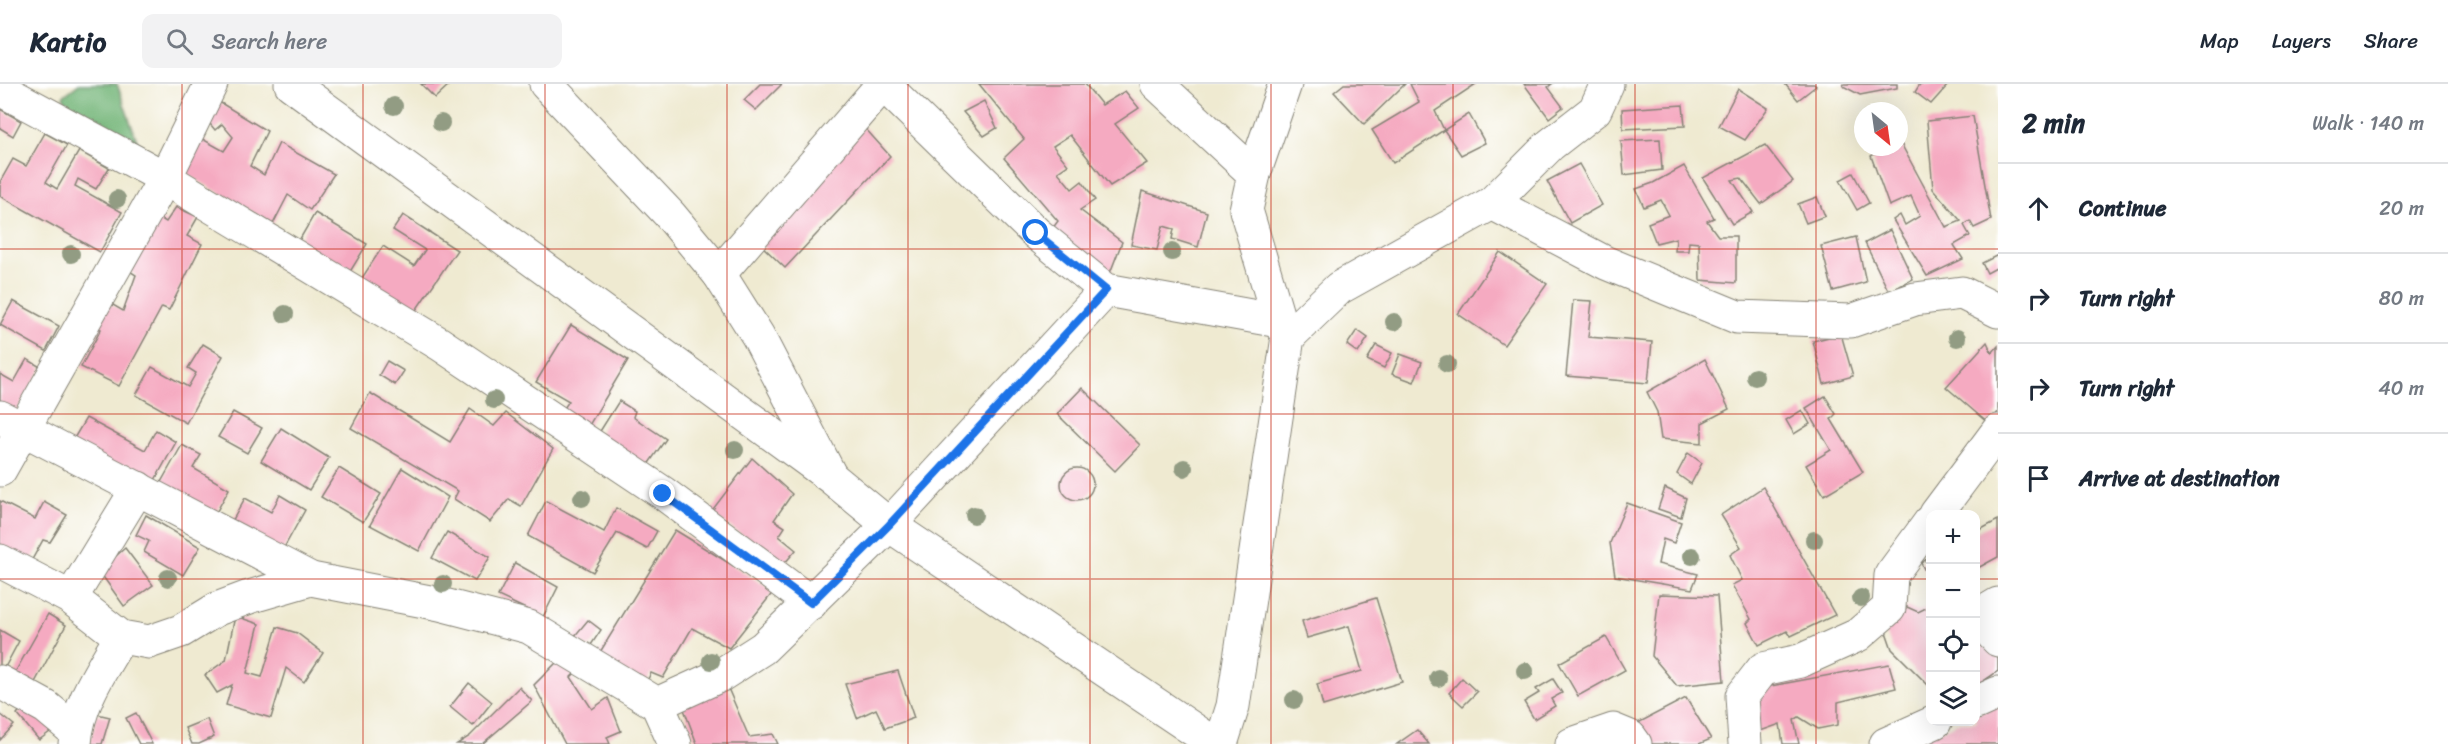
<!DOCTYPE html>
<meta charset="utf-8">
<style>
body{margin:0;font-family:Sriracha,sans-serif;background:#f2f2f3;color:#1f2937}
.controls{position:absolute;right:18px;bottom:18px;display:grid;overflow:hidden;border-radius:12px;box-shadow:0 6px 24px #0002}
.controls button{width:54px;height:54px;display:grid;place-items:center;padding:0;border:0;border-bottom:2px solid #e0e1e3;background:#fff;color:#1f2937;font:30px sans-serif}
.compass{position:absolute;left:1854px;top:18px;width:54px;height:54px;border-radius:50%;background:#fff;box-shadow:0 6px 24px #0002;rotate:151deg}
.stop{position:absolute;width:18px;height:18px;margin:-14px;border:4px solid #1a73e8;border-radius:50%;background:#fff}
.stop.end{background:#1a73e8;border-color:#fff;box-shadow:0 2px 6px #0008}
.list{margin:0;padding:0;list-style:none}
h2{display:flex;justify-content:space-between;align-items:center;height:78px;margin:0;padding:0 24px;font-size:26px}
h2 small{font-size:20px;font-weight:400;color:#747a83}
.list li{display:grid;grid-template-columns:39px 1fr auto;gap:18px;align-items:center;box-sizing:border-box;height:90px;padding:0 24px;border-top:2px solid #e0e1e3}
.list b{display:block;font-size:22px;white-space:nowrap}
.list em{font-size:20px;font-style:normal;color:#747a83}
.icon{flex:none;width:33px;height:33px;fill:none;stroke:currentColor;stroke-width:2;stroke-linecap:round;stroke-linejoin:round}
.map{position:relative;flex:none;width:1998px;height:660px;overflow:hidden}
header{display:flex;align-items:center;gap:36px;box-sizing:border-box;height:84px;padding:0 30px;background:#fff;border-bottom:2px solid #e0e1e3}
header strong{font-size:28px}
nav{display:flex;gap:33px;margin-inline-start:auto;font-size:21px}
.search{width:420px;height:54px;background:#f2f2f3;display:flex;align-items:center;gap:15px;box-sizing:border-box;padding:0 21px;border-radius:12px;color:#747a83;font-size:22px}
main{display:flex}
aside{flex:1;background:#fff}
.map>svg:first-child{display:block}
.forest{fill:#74b679;stroke:#48694a;stroke-width:1.5}
.building{fill:#f5aac1}
.lines{fill:none;stroke-linecap:round;stroke-linejoin:round}
.minor-casing{stroke:#868376;stroke-width:35}
.minor{stroke:#fff;stroke-width:33}
.tree{fill:#929c83}
.route{stroke:#1a73e8;stroke-width:8}
.grid{fill:none;stroke:#c8321e;stroke-width:1.5;stroke-opacity:0.55}
</style>
<header>
<strong>Kartio</strong>
<div class="search"><svg class="icon" aria-label="search" viewBox="0 0 24 24"><circle cx="10" cy="10" r="6"/><path d="M15 15l6 6"/></svg>Search here</div>
<nav><a>Map</a><a>Layers</a><a>Share</a></nav>
</header>
<main>
<div class="map">
<svg width="1998" height="660" viewBox="0 0 1998 660">
<rect width="100%" height="100%" fill="#fff"/>
<filter id="ink" filterUnits="userSpaceOnUse"><feTurbulence type="fractalNoise" baseFrequency=".0167" numOctaves="2"/><feDisplacementMap in="SourceGraphic" scale="12" xChannelSelector="R" yChannelSelector="G"/><feConvolveMatrix kernelMatrix="1 2 1 2 8 2 1 2 1" color-interpolation-filters="sRGB"/></filter>
<filter id="wash" filterUnits="userSpaceOnUse"><feTurbulence type="fractalNoise" baseFrequency=".008" numOctaves="4" result="noise"/><feDisplacementMap in="SourceGraphic" scale="24" xChannelSelector="R" yChannelSelector="G"/><feGaussianBlur stdDeviation="1.35" result="paint"/><feColorMatrix in="noise" values="0 0 0 0 0 0 0 0 0 0 0 0 0 0 0 0 0 1.4 0 .05"/><feComposite in="paint" operator="in"/></filter>
<g filter="url(#wash)">
<rect width="100%" height="100%" fill="#efead1"/>
<polygon class="forest" points="79,0 117,0 137,57 125,62 75,38 63,12"/>
<g id="blocks">
<g class="building">
<polygon points="421,0 450,0 435,14"/>
<polygon points="760,0 782,0 756,26 744,16"/>
<polygon points="979,0 1085,0 1102,21 1125,7 1139,24 1115,40 1147,79 1110,102 1070,51 1053,62 1068,81 1058,88 1072,105 1082,97 1095,116 1080,126 1122,158 1110,189 1052,145 1058,137 1004,74 1024,55"/>
<polygon points="1344,0 1405,0 1364,40 1334,8"/>
<polygon points="1410,0 1476,0 1435,27 1444,46 1393,79 1372,46 1419,18"/>
<polygon points="1524,0 1552,0 1548,3 1563,23 1549,34"/>
<polygon points="1785,0 1814,0 1816,2 1798,16"/>
<polygon points="1844,0 1897,0 1897,4 1860,11 1843,2"/>
<polygon points="1920,0 1945,0 1947,2 1931,20 1915,8"/>
<polygon points="1738,5 1768,24 1745,56 1719,42"/>
<polygon points="216,16 267,47 250,82 264,91 279,59 334,90 310,126 288,111 273,140 178,85 197,52 224,67 233,53 222,40 215,46 206,35"/>
<polygon points="984,17 997,44 984,52 963,28"/>
<polygon points="1683,21 1685,42 1623,45 1622,25"/>
<polygon points="0,25 21,37 13,52 0,44"/>
<polygon points="1469,30 1485,59 1461,71 1444,46"/>
<polygon points="1973,32 1991,136 1974,144 1970,137 1964,141 1970,152 1954,161 1963,175 1927,192 1893,136 1900,131 1905,141 1920,132 1911,112 1889,122 1871,72 1886,63 1899,63 1899,56 1946,143 1961,137 1933,105 1927,37"/>
<polygon points="864,43 890,72 785,184 759,159"/>
<polygon points="45,49 67,61 46,98 57,105 79,67 109,84 96,105 78,95 75,102 122,128 100,168 0,112 0,98 13,75 26,82"/>
<polygon points="1660,55 1662,86 1624,91 1621,57"/>
<polygon points="1765,61 1793,97 1761,120 1741,94 1732,96 1753,128 1732,140 1703,94"/>
<polygon points="1579,80 1602,121 1570,139 1547,97"/>
<polygon points="1684,82 1714,134 1707,137 1718,152 1736,152 1736,199 1700,196 1699,159 1689,158 1688,167 1675,167 1676,154 1656,159 1648,139 1669,131 1661,116 1644,123 1636,105 1653,99"/>
<polygon points="1853,89 1869,119 1857,126 1840,96"/>
<polygon points="1142,107 1207,128 1198,163 1172,155 1174,145 1163,142 1157,166 1131,161"/>
<polygon points="1817,113 1825,132 1806,139 1798,120"/>
<polygon points="176,123 198,133 187,152 202,160 169,226 162,223 119,302 81,283 101,245 94,242 108,218 123,227 136,191 128,186 158,133 166,138"/>
<polygon points="315,129 367,160 348,191 297,160"/>
<polygon points="403,131 457,166 412,232 360,197 383,162 414,182 425,166 393,146"/>
<polygon points="1890,146 1913,195 1889,208 1865,159"/>
<polygon points="1856,153 1866,198 1833,207 1821,162"/>
<polygon points="1500,168 1547,200 1504,261 1458,230"/>
<polygon points="1998,171 1998,183 1987,189 1982,179"/>
<polygon points="1573,216 1592,217 1588,253 1652,258 1648,299 1566,292"/>
<polygon points="13,217 59,242 46,267 0,241"/>
<polygon points="571,241 628,276 588,343 562,327 569,317 536,298"/>
<polygon points="1357,246 1368,254 1358,269 1347,261"/>
<polygon points="1841,250 1853,292 1824,300 1813,257"/>
<polygon points="1987,258 1992,269 1998,262 1998,328 1989,340 1946,303"/>
<polygon points="203,260 223,272 186,339 136,311 152,283 188,303 196,289 188,284"/>
<polygon points="1376,261 1392,269 1384,284 1367,276"/>
<polygon points="1400,270 1422,278 1414,298 1392,290"/>
<polygon points="27,275 42,284 14,332 0,324 0,290 14,298"/>
<polygon points="1705,275 1729,325 1702,339 1702,359 1661,355 1657,328 1647,308"/>
<polygon points="387,277 404,287 395,301 379,291"/>
<polygon points="1082,304 1140,361 1115,387 1057,330"/>
<polygon points="370,309 450,358 470,325 494,342 506,329 553,365 521,422 509,415 490,438 454,415 458,407 351,344"/>
<polygon points="1825,312 1836,330 1831,335 1863,388 1824,411 1806,381 1831,366 1806,324"/>
<polygon points="619,317 635,327 633,333 666,355 647,382 597,352"/>
<polygon points="1802,326 1810,340 1794,350 1786,336"/>
<polygon points="233,328 262,344 247,369 218,353"/>
<polygon points="86,334 145,366 156,346 176,358 150,405 70,361"/>
<polygon points="281,344 329,374 309,406 261,377"/>
<polygon points="182,361 201,371 193,384 229,405 211,438 156,407"/>
<polygon points="1688,369 1702,379 1691,400 1677,390"/>
<polygon points="752,374 792,410 774,436 785,443 779,452 796,466 784,480 710,429"/>
<polygon points="339,384 381,410 363,438 321,413"/>
<polygon points="402,384 448,413 419,467 370,441"/>
<circle cx="1077" cy="400" r="16"/>
<polygon points="1763,403 1835,531 1791,552 1787,547 1759,561 1747,539 1751,535 1732,501 1742,496 1730,471 1741,463 1721,431"/>
<polygon points="1665,404 1686,414 1681,433 1658,425"/>
<polygon points="280,411 305,426 280,471 229,443 245,414 271,428"/>
<polygon points="0,417 35,435 44,418 67,431 50,458 43,456 29,481 0,466"/>
<polygon points="546,417 604,448 616,424 657,447 647,465 617,449 593,488 528,452"/>
<polygon points="1627,419 1681,438 1674,459 1663,455 1658,480 1698,490 1692,505 1615,492 1610,459"/>
<polygon points="146,431 200,463 183,491 144,468 149,457 136,451"/>
<polygon points="1998,436 1998,473 1976,485 1976,448"/>
<polygon points="675,446 774,507 729,564 692,544 663,594 651,589 645,601 597,573"/>
<polygon points="447,448 490,473 475,497 432,474"/>
<polygon points="125,464 153,501 124,522 99,487"/>
<polygon points="1930,473 1930,497 1921,479"/>
<polygon points="515,479 558,503 543,533 498,512"/>
<polygon points="1659,510 1717,512 1724,597 1677,602 1652,572"/>
<polygon points="1376,514 1402,598 1323,622 1317,600 1362,587 1349,542 1307,554 1302,537"/>
<polygon points="1930,522 1930,603 1892,565 1885,545 1907,523 1918,528"/>
<polygon points="48,530 66,541 33,602 13,592"/>
<polygon points="235,532 259,540 247,589 262,593 277,543 297,549 323,569 304,598 286,584 271,634 226,621 232,601 217,609 205,591 226,576"/>
<polygon points="588,536 601,546 589,564 573,554"/>
<polygon points="0,546 19,557 3,587 0,585"/>
<polygon points="1976,547 1998,570 1998,587 1976,602"/>
<polygon points="1606,553 1625,586 1578,612 1559,579"/>
<polygon points="562,573 579,585 571,593 592,625 608,614 621,647 607,653 610,660 565,660 534,601"/>
<polygon points="1889,580 1896,604 1838,618 1838,641 1818,645 1799,633 1794,636 1799,660 1783,660 1780,640 1755,649 1755,605"/>
<polygon points="898,587 914,634 885,644 876,625 857,634 845,600"/>
<polygon points="1462,594 1477,608 1463,622 1449,609"/>
<polygon points="1553,595 1562,609 1551,615 1555,622 1534,635 1524,618 1539,609 1536,605"/>
<polygon points="469,599 492,618 473,642 450,623"/>
<polygon points="727,602 749,653 773,650 778,660 697,660 682,620"/>
<polygon points="519,603 532,617 482,660 457,660 470,652"/>
<polygon points="1686,614 1711,655 1699,660 1645,660 1634,641"/>
<polygon points="1998,620 1998,660 1915,660 1923,654 1960,638 1976,638 1976,630"/>
<polygon points="25,621 54,645 39,656 17,630"/>
<polygon points="136,629 152,660 139,660 126,634"/>
<polygon points="0,630 14,641 0,656"/>
<polygon points="97,630 110,633 102,660 90,660"/>
<polygon points="207,635 214,653 199,660 192,660 185,644"/>
<polygon points="1417,646 1429,660 1397,660"/>
</g>
</g>
</g>
<g filter="url(#ink)">
<use href="#blocks" fill-opacity="0" stroke="#868376" stroke-width="1.5"/>
<g class="lines">
<g class="minor-casing">
<g id="minor">
<polyline points="291,0 832,394 889,441 1215,660"/>
<polyline points="546,0 670,131 719,190 758,252 829,389"/>
<polyline points="883,0 1036,149 1106,206 1279,237"/>
<polyline points="1157,0 1254,90"/>
<polyline points="0,5 165,94 440,260 663,409 811,519"/>
<polyline points="1492,119 1606,179 1737,233 1851,237 1915,215 1962,209 1998,227"/>
<polyline points="719,190 883,0"/>
<polyline points="1288,253 1339,204 1492,119 1550,61 1595,26 1607,0"/>
<polyline points="0,333 311,495 440,520 529,543 657,620 721,591 763,564 889,441 1106,206"/>
<polyline points="0,386 165,94 211,0"/>
<polyline points="1936,430 1998,347"/>
<polyline points="0,477 71,514 121,553 149,558 181,547 217,525 249,513 311,495"/>
<polyline points="71,514 138,404"/>
<polyline points="1998,520 1976,533 1998,556"/>
<polyline points="0,598 46,623 76,648"/>
<polyline points="1976,619 1998,609"/>
<polyline points="657,620 675,660"/>
<path d="M 75,660 C 77,621 102,585 121,553"/>
<polyline points="1221,660 1233,622 1288,253 1279,237 1246,126 1254,90 1285,0"/>
<polyline points="1572,660 1613,646 1630,653 1635,660"/>
<polyline points="1745,660 1742,612 1763,585 1800,577 1858,551 1889,524 1891,491 1930,438"/>
<polyline points="1886,660 1935,638"/>
</g>
</g>
<use href="#minor" class="minor"/>
</g>
<g class="tree">
<circle cx="394" cy="22" r="9"/>
<circle cx="441" cy="39" r="9"/>
<circle cx="117" cy="115" r="9"/>
<circle cx="1172" cy="168" r="9"/>
<circle cx="71" cy="170" r="9"/>
<circle cx="285" cy="230" r="9"/>
<circle cx="1394" cy="238" r="9"/>
<circle cx="1957" cy="254" r="9"/>
<circle cx="1447" cy="280" r="9"/>
<circle cx="1755" cy="293" r="9"/>
<circle cx="494" cy="316" r="9"/>
<circle cx="735" cy="366" r="9"/>
<circle cx="1184" cy="384" r="9"/>
<circle cx="582" cy="414" r="9"/>
<circle cx="974" cy="431" r="9"/>
<circle cx="1814" cy="456" r="9"/>
<circle cx="1692" cy="472" r="9"/>
<circle cx="168" cy="494" r="9"/>
<circle cx="443" cy="500" r="9"/>
<circle cx="1861" cy="514" r="9"/>
<circle cx="711" cy="577" r="9"/>
<circle cx="1525" cy="587" r="9"/>
<circle cx="1438" cy="594" r="9"/>
<circle cx="1294" cy="616" r="9"/>
</g>
</g>
<g class="lines" filter="url(#ink)">
<polyline class="route" points="663,410 811,519 889,441 1106,206 1036,149"/>
</g>
<path class="grid" d="M 182,0 L 182,660M 363,0 L 363,660M 545,0 L 545,660M 727,0 L 727,660M 908,0 L 908,660M 1090,0 L 1090,660M 1271,0 L 1271,660M 1453,0 L 1453,660M 1635,0 L 1635,660M 1816,0 L 1816,660M 0,165 L 1998,165M 0,330 L 1998,330M 0,495 L 1930,495M 1976,495 L 1998,495"/>
</svg>
<div class="controls">
<button>+</button>
<button>−</button>
<button><svg class="icon" aria-label="locate" viewBox="0 0 24 24"><circle cx="12" cy="12" r="6"/><path d="M12 2v4M12 18v4M2 12h4M18 12h4"/></svg></button>
<button><svg class="icon" aria-label="layers" viewBox="0 0 24 24"><path d="M12 4l9 5-9 5-9-5zM3 14l9 5 9-5"/></svg></button>
</div>
<svg class="compass" viewBox="-18 -18 36 36"><path d="M0-13l5 13h-10z" fill="#e53935"/><path d="M0 13l5-13h-10z" fill="#747a83"/></svg>
<div class="stop" style="left:1036px;top:149px"></div>
<div class="stop end" style="left:663px;top:410px"></div>
</div>
<aside>
<h2>2 min<small>Walk · 140 m</small></h2>
<ul class="list">
<li><svg class="icon" aria-label="ahead" viewBox="0 0 24 24"><path d="M12 20V5M6 11l6-6 6 6"/></svg><div><b>Continue</b></div><em>20 m</em></li>
<li><svg class="icon" aria-label="right" viewBox="0 0 24 24"><path d="M7 20v-9h11M14 6l5 5-5 5"/></svg><div><b>Turn right</b></div><em>80 m</em></li>
<li><svg class="icon" aria-label="right" viewBox="0 0 24 24"><path d="M7 20v-9h11M14 6l5 5-5 5"/></svg><div><b>Turn right</b></div><em>40 m</em></li>
<li><svg class="icon" aria-label="arrive" viewBox="0 0 24 24"><path d="M6 21V4h12l-3 4 3 4H6"/></svg><div><b>Arrive at destination</b></div></li>
</ul>
</aside>
</main>
